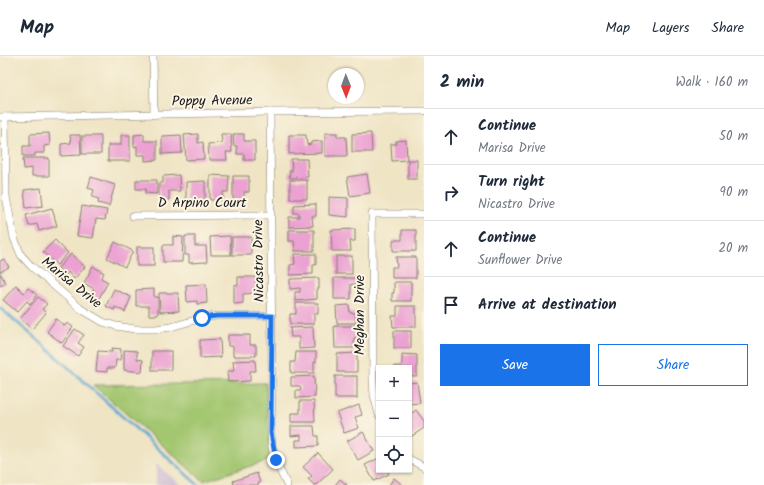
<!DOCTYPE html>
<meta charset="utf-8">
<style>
body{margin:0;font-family:Kalam,sans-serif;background:#f6f6f7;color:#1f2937}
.controls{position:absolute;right:12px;bottom:12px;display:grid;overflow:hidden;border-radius:0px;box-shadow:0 1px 3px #0004}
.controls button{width:36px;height:36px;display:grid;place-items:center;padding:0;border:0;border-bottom:1px solid #e0e1e3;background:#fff;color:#1f2937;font:20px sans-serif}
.compass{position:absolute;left:328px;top:12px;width:36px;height:36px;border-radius:50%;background:#fff;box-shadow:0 1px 3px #0004;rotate:179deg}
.stop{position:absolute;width:12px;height:12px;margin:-9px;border:3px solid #1a73e8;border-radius:50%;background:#fff}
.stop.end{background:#1a73e8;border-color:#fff;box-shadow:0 1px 4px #0008}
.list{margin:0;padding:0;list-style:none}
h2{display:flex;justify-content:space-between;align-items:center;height:52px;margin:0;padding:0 16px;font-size:17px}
h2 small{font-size:13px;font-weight:400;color:#747a83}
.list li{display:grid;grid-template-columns:26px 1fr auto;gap:12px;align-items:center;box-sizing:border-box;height:56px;padding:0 16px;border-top:1px solid #e0e1e3}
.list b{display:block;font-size:15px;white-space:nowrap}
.list p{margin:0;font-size:13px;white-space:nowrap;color:#747a83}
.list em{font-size:13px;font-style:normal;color:#747a83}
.actions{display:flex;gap:8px;padding:12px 16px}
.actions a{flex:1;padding:9px 0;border:1px solid #1a73e8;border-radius:0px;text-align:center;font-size:14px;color:#1a73e8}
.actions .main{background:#1a73e8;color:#fff}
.icon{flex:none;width:22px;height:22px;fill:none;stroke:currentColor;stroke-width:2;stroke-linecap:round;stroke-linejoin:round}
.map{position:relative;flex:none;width:424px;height:429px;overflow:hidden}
header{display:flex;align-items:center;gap:24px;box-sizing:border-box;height:56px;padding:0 20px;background:#fff;border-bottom:1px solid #e0e1e3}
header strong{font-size:19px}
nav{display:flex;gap:22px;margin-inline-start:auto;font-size:14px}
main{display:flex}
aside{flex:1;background:#fff}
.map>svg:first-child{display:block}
.industrial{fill:#cebed1}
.green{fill:#a3c670;stroke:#607146}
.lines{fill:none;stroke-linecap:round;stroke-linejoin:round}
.stream{stroke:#57a6d1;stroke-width:2.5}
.building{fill:#eba1d2}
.minor-casing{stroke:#868070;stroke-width:8}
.minor{stroke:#fff;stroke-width:7}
.route{stroke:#1a73e8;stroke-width:5}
.labels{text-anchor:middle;stroke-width:4;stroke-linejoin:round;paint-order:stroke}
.street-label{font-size:14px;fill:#1c1c1c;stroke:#fcf5e5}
</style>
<header>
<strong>Map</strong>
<nav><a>Map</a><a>Layers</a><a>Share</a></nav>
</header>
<main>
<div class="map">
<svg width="424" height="429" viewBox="0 0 424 429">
<rect width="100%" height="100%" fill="#fcf5e5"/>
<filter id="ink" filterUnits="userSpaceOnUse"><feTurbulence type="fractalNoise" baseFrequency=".025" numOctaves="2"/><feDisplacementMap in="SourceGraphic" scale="8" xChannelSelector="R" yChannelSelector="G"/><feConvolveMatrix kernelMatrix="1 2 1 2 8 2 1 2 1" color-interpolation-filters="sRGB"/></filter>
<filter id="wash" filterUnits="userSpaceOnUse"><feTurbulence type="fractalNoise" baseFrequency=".012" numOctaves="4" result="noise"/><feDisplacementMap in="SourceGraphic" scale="16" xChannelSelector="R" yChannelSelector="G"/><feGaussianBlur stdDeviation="0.9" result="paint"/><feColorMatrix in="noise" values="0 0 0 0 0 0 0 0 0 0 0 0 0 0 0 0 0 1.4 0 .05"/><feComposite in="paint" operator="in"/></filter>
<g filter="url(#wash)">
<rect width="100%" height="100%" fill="#efe4c4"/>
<polygon class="industrial" points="156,408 181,429 156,429"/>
<polygon class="green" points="266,327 270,404 203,425 93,329"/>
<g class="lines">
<polyline class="stream" points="0,252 39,285 198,429"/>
</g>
<g id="blocks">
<g class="building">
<polygon points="49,77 50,89 44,90 44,97 35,97 35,100 23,100 23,90 30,90 30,78"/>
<polygon points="325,77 337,77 337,81 346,81 347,100 325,100"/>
<polygon points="371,77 372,96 352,96 352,78"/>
<polygon points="144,78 144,85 157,85 157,104 145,105 145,99 137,99 137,90 134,91 134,79"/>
<polygon points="198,78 198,87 203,86 204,103 186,104 184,79"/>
<polygon points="221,78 231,78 232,96 226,96 227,104 209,104 208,88 222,87"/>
<polygon points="233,78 244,78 244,85 255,85 255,104 244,104 244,98 237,98 237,90 234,90"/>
<polygon points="70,79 80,79 81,99 61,100 61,88 71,87"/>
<polygon points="121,79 130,79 130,105 108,105 108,89 121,89"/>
<polygon points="181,79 182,97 162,98 162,80"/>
<polygon points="289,79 306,79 307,89 311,88 311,86 322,85 322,97 289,98"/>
<rect x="82" y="80" width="19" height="18"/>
<polygon points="406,84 407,104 392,105 391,88 397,88 396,85"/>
<polygon points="23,102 49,102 49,120 32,120 32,112 24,113"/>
<polygon points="291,103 307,103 308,121 290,122 289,115 292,115"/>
<rect x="408" y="104" width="9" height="19"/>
<polygon points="367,118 370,137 350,140 347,121"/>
<polygon points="179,119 180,135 169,135 169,144 159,145 159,127 163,127 163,120"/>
<polygon points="210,119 229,120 228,136 223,136 223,144 210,144"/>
<polygon points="233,120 249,120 249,136 244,136 244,145 233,145"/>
<polygon points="91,121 115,129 109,150 98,147 99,143 92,141 94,134 88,132"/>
<polygon points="136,124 157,124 157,138 145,137 146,133 136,133"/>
<rect x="290" y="124" width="17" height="19"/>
<polygon points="205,125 205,143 186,144 186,126"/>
<polygon points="41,132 43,150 26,152 24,134"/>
<polygon points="329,141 348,142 348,161 329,159"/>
<polygon points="316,148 316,160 312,160 313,170 289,171 289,161 299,161 299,157 294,157 294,149"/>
<polygon points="82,150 107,154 105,164 96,163 93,182 77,180"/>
<polygon points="52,152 57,170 39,175 37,168 29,170 26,159"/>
<polygon points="355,173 355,185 350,185 351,195 332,195 331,174"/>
<polygon points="289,174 314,174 314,195 295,195 294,185 289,185"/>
<polygon points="402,174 416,174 416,195 393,195 393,184 402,184"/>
<polygon points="173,180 183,181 182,206 163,206 163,189 173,189"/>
<polygon points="185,180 195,180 195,190 206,190 207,206 189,207 189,199 185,199"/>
<polygon points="230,180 231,199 211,199 210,181"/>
<rect x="232" y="181" width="19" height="18"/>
<polygon points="55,184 68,197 57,209 43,196"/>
<polygon points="115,186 133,195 125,211 107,202"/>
<rect x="137" y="191" width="17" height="19"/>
<polygon points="71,198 85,211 74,223 68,216 66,219 58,212"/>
<polygon points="294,198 316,198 316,209 313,209 313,218 290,219 290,209 295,208"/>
<rect x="336" y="200" width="16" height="18"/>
<polygon points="396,201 416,201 416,222 392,222 392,211 397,211"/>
<polygon points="4,203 9,211 0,216 0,205"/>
<polygon points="93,210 104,217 101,222 108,226 98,244 90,239 94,233 84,227"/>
<polygon points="0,217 6,227 0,230"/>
<polygon points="238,221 255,221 256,237 243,238 243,247 234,248 234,229 238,229"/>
<polygon points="319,222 319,233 317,233 317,243 295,245 295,236 300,236 300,232 290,233 290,223"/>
<polygon points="334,222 356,222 356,228 351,228 351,243 334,243"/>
<polygon points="394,226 411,226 411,245 392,245 392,237 394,237"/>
<polygon points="206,228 207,247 197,248 197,245 187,246 186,229"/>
<polygon points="16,229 24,237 28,232 37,239 30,248 27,245 17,256 3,244"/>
<polygon points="114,233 131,241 125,256 115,251 114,254 106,250"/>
<polygon points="154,233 154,241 158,241 158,259 149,259 149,250 136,250 136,234"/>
<polygon points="159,237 178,237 179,255 160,256"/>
<polygon points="38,241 47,248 42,253 46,257 32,273 20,263"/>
<polygon points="296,247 318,247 318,258 314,258 314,268 290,268 290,258 296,258"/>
<polygon points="349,249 350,257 355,257 356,267 337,267 336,250"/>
<polygon points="397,250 416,250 416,271 393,271 392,260 397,260"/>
<polygon points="56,263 65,270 67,267 73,271 62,287 47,276"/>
<polygon points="334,270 357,270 357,282 354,282 354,292 335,292"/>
<polygon points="313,271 314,292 299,293 299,281 291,281 290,272"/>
<polygon points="75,273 84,279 78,287 84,291 78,300 63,290"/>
<rect x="394" y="275" width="17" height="17"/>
<polygon points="228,279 250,279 250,289 256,289 256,300 233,300 233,290 228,290"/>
<polygon points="220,283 221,301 200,302 200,284"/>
<polygon points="112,292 121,293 120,304 116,304 115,312 107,312 107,316 96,315 98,295 112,296"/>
<polygon points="124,294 137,295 137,303 143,304 142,316 124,314"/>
<rect x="152" y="295" width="19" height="19"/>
<polygon points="296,296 316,296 316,306 314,306 314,317 291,317 291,306 295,306"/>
<polygon points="357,297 357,316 337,316 337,298"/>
<polygon points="402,298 417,299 417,320 409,320 409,312 394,312 394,310 402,310"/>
<polygon points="255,304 256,315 250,315 250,325 228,326 227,315 234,315 233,305"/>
<polygon points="314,320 315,341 296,342 296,334 301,334 300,330 291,330 291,321"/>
<rect x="335" y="320" width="22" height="22"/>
<polygon points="417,326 420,347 409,348 409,327"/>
<polygon points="300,345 314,345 315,366 291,366 291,357 300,357"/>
<polygon points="359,349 362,359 355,361 359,372 344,377 337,357"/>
<polygon points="416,354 424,365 424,372 412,380 409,375 409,359"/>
<polygon points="291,370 314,370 315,380 318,380 318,390 296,391 296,384 301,384 301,379 291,380"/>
<polygon points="363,376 374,395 358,404 347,385"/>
<polygon points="318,397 333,413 316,429 314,429 308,423 312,420 303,411"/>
<polygon points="379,402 379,414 387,414 389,418 374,425 365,409"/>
<polygon points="257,417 260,427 258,427 258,429 234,429 233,425"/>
<polygon points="394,422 403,429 389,429"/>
<polygon points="340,423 347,429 335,429"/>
</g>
</g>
</g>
<g filter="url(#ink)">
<use href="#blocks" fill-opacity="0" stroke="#868070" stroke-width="1"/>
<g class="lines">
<g class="minor-casing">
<g id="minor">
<polyline points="153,0 154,59"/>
<polyline points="270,56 272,329 271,377 272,391 275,404 287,429"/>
<polyline points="0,61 270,56 424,55"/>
<polyline points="5,61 6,141 14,182 21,199 31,210 81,253 103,266 116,270 135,273 156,273 171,271 202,262 217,260 272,260"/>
<polyline points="133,160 270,159"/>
<polyline points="379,359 374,339 373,325 372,158 424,158"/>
<polyline points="409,403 424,411"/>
</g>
</g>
<use href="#minor" class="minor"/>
</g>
</g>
<g class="lines" filter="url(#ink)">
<polyline class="route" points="202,262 217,260 272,260 271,377 276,404"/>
</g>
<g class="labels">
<g class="street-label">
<text transform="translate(212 44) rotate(-1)" y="5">Poppy Avenue</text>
<text x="202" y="151">D Arpino Court</text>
<text transform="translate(258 205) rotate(-91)" y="5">Nicastro Drive</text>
<text transform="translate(72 226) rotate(39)" y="5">Marisa Drive</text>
<text transform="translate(359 259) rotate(-90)" y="5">Meghan Drive</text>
</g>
</g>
</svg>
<div class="controls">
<button>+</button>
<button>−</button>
<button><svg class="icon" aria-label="locate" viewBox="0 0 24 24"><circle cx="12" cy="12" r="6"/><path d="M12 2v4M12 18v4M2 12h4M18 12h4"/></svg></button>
</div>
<svg class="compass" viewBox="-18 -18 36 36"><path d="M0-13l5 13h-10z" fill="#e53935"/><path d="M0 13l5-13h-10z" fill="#747a83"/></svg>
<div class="stop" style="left:202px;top:262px"></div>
<div class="stop end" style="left:276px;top:404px"></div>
</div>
<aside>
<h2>2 min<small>Walk · 160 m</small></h2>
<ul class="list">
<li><svg class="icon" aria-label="ahead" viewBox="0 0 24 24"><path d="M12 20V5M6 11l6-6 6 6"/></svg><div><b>Continue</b><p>Marisa Drive</p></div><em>50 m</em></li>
<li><svg class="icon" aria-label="right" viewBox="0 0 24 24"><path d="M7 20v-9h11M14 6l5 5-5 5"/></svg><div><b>Turn right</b><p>Nicastro Drive</p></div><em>90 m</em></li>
<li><svg class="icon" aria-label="ahead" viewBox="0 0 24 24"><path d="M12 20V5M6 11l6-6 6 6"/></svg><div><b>Continue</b><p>Sunflower Drive</p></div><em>20 m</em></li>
<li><svg class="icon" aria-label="arrive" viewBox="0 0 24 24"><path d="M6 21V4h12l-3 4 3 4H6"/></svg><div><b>Arrive at destination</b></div></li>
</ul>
<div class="actions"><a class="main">Save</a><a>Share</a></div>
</aside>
</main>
